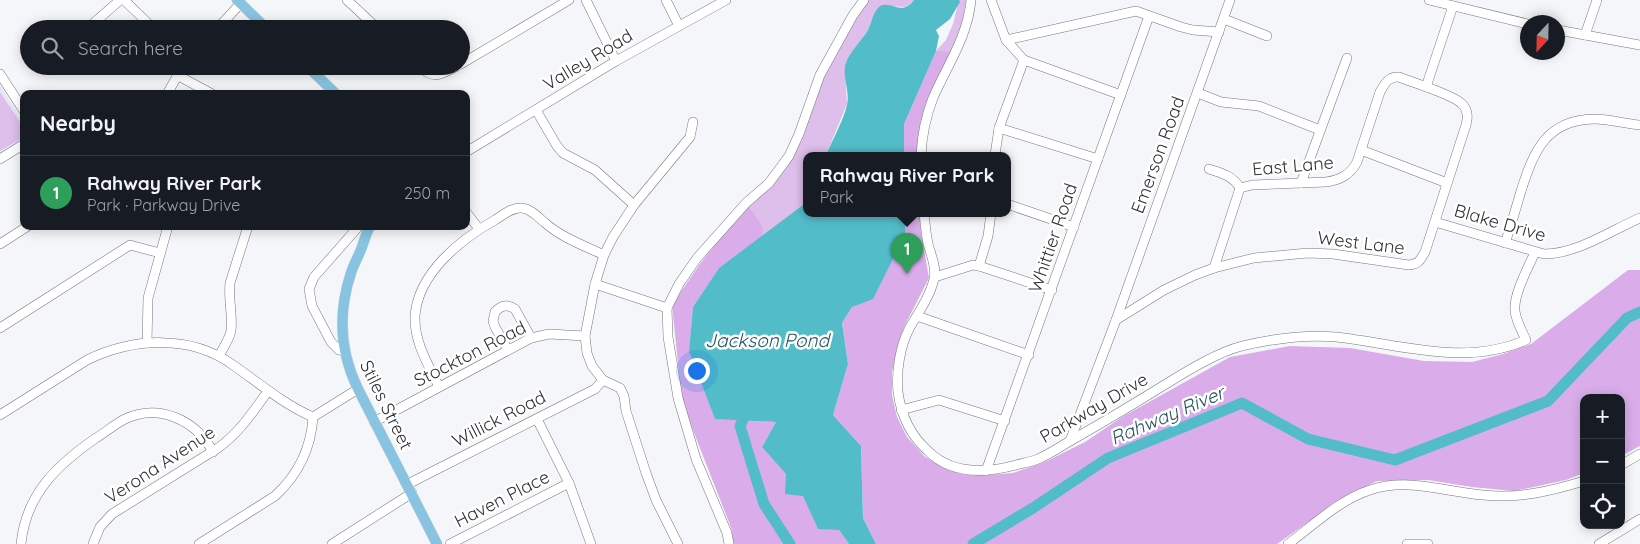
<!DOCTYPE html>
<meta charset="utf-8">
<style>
body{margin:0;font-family:Quicksand,sans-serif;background:#242831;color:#f1f3f6}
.controls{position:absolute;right:15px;bottom:15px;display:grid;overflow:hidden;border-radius:10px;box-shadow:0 2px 12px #0003}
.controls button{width:45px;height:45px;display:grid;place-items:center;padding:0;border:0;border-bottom:1px solid #363941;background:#171b24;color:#f1f3f6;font:25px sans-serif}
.compass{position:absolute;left:1520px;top:15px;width:45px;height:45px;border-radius:50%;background:#171b24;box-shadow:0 2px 12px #0003;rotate:202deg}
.you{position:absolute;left:696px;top:370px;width:18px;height:18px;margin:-12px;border:4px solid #fff;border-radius:50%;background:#1a73e8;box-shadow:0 0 0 8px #1a73e833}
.badge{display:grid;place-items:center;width:32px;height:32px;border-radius:50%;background:#db2777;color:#fff;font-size:16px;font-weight:700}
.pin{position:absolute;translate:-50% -41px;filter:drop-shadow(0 1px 2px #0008)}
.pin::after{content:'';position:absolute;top:26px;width:18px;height:15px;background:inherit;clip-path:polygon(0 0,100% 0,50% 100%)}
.popup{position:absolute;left:803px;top:152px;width:208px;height:65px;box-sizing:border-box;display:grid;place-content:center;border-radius:10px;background:#171b24;filter:drop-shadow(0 1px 4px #0005);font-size:16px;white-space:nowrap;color:#9ea1a6}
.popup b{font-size:19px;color:#f1f3f6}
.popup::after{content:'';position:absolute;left:50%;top:100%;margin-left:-10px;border:10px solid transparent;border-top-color:#171b24}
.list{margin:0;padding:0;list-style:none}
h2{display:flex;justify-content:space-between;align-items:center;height:65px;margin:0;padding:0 20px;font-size:21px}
h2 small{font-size:16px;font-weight:400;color:#9ea1a6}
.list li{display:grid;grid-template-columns:32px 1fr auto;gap:15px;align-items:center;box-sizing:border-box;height:75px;padding:0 20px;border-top:1px solid #363941}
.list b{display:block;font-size:19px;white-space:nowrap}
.list p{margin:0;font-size:16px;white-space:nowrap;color:#9ea1a6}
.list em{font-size:16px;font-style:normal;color:#9ea1a6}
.icon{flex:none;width:28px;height:28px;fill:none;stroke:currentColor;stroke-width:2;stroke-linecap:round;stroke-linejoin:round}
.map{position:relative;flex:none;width:1640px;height:544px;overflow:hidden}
.search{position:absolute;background:#171b24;box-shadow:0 2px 12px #0003;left:20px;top:20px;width:450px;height:55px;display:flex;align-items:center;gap:12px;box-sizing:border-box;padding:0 18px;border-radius:28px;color:#9ea1a6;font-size:19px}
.panel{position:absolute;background:#171b24;box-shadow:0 2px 12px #0003;left:20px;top:90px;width:450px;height:140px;border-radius:10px}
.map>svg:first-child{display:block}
.built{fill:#e4eaf4}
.green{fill:#debeea}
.forest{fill:#daadea}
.water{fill:#53bcc9}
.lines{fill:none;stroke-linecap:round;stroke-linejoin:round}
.river{stroke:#53bcc9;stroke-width:11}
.minor-casing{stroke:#75777a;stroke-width:10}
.major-casing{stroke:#d1d2d2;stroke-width:11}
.minor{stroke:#fff;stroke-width:9}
.major{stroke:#88c4e2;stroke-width:10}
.labels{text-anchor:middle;stroke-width:5;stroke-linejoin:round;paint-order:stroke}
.street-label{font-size:18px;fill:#303132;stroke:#fff}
.water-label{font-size:19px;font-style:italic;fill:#28565c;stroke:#fff}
</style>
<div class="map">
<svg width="1640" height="544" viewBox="0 0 1640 544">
<rect width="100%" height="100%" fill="#f4f6fa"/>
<polygon class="built" points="0,85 24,123 24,141 0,156"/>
<g class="green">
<polygon points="864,0 914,0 907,7 880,6 876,12 868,30 846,64 845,72 847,104 826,155 807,155 807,203 719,268 693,307 689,351 803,495 849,544 733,544 732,530 672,305 700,264 744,209 775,180 828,64"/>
<polygon points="959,0 966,0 962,26 921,120 918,137 918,155 904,155 904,124 936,51 946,40 953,24"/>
<polygon points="0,92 24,128 24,137 0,151"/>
</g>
<g class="forest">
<polygon points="936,51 950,52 921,120 918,137 918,155 904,155 904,124"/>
<polygon points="749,207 762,226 763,236 719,268 693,307 689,351 715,419 776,422 762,447 786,474 803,495 818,529 839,530 849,544 733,544 732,530 682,402 672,305 700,264 744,209"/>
<polygon points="905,213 920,213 921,233 929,278 904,327 892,372 892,395 897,417 907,437 924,456 942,467 962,474 989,475 1013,473 1047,461 1085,442 1122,417 1230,357 1290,346 1350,348 1424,361 1472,362 1503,354 1531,344 1628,270 1640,270 1640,446 1621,456 1621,398 1584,398 1584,473 1566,480 1514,491 1472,487 1428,480 1377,481 1344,497 1277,544 876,544 863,518 861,446 833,415 848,364 842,323 852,307 905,235"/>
</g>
<g class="water">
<path d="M 914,0 L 959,0 L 960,2 L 950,19 L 936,30 L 939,36 L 936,51 L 904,124 L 904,155 L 826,155 C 832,141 844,119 847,105 C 850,93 843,79 845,66 C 848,53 861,42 868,30 C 872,22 873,12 880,6 C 893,0 901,17 914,0 Z"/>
<polygon points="807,202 807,213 905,213 905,235 873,299 852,307 842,323 848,364 833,415 861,446 863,518 876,544 849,544 839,530 818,529 803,496 785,494 786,474 762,447 776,422 715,419 689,351 693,307 719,268"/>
</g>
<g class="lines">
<g class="river">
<polyline points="749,407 740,426 764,504 790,544"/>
<polyline points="973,544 1033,508 1108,458 1242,403 1308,439 1395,460 1548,401 1627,318 1640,312"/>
</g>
<g class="minor-casing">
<g id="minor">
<polyline points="124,0 154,29"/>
<polyline points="347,0 378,29"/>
<polyline points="586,0 616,61"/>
<polyline points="666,0 679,26"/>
<polyline points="991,0 1006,40 1024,60 999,128 995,155"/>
<polyline points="1429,0 1528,24"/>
<polyline points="1224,19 1267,36"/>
<polyline points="87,29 120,0"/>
<polyline points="217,29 241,3"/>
<polyline points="1558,30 1640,45"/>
<polyline points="1585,35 1597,0"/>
<polyline points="1006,40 1136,11 1181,27 1193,30 1219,32"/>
<polyline points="1024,60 1121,95"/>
<polyline points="461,64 569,0"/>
<path d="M 419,66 C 433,80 441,75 457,66"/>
<polyline points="0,74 24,111"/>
<polyline points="177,75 212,94"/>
<polyline points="1426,87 1453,6"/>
<polyline points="1198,93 1221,102 1259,106 1320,130"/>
<polyline points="167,94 183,66"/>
<polyline points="536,110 557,146 563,153 595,170 634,205"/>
<polyline points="999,128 1098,159"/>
<polyline points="1361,150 1447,183"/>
<polyline points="466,152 616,61 726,0"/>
<path d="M 921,155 C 922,135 926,116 933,98 C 947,66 968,36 971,0"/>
<polyline points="0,159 24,144"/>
<path d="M 1209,169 C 1222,173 1233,176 1240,188"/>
<polyline points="1301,183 1347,58"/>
<polyline points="1007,204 1074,227"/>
<polyline points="466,212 479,229"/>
<path d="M 924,213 C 925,223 926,234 928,244 C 931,255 937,268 934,279 C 930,296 919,312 910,327 C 900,346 896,371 898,392 C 901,415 911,436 928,451 C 952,475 986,473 1016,465 C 1023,463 1031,462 1038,459 C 1052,453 1064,444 1077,437 C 1107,420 1137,402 1166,384 C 1187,371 1218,352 1242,346 C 1272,339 1305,334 1336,337 C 1400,344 1464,367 1526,340 C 1522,331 1516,321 1515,311 C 1513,295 1529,266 1535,252"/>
<path d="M 1435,222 L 1544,254 C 1577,254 1610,231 1640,218"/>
<path d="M 1505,243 C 1511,226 1516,208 1521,191 C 1534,151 1546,120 1594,119 C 1610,119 1625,124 1640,125"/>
<polyline points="0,244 28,226"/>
<polyline points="979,266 1052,290"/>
<polyline points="1214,268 1240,188"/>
<polyline points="935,277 973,265 979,266 988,236 991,213"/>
<polyline points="595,284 667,308"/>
<polyline points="917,316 1029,355"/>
<polyline points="1116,320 1230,0"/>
<polyline points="0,328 130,245 160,253"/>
<polyline points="147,343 148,298 168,226"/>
<path d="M 508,350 L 495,327 L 493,321 L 495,312 C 501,305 508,304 515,309 L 531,338"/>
<polyline points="345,351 339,350 331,342 312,306 309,289 314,277 359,226"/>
<path d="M 219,356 C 223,348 229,340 231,331 C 233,315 228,299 230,283 L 248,226"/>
<path d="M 439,387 C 428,364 414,342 415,316 C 418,273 461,239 495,220 C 503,215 512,207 522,208 C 531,209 538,217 544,222 C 562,238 583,245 604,255"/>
<polyline points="901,410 939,400 1005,421"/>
<path d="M 0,415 L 87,360 C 133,338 190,334 233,365 C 259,383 283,404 313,417"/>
<polyline points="313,417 358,389"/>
<polyline points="537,419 569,483 591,544"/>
<polyline points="374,422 531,338 549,334 585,336"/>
<path d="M 1070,441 L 1116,320 L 1164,290 L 1195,275 L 1214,268 L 1254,258 L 1308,253 L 1333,254 L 1409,265 C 1419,264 1420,260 1425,252 L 1466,125 C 1468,118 1468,109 1461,103 C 1451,94 1414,83 1399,77 C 1389,76 1385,83 1380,92 L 1357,162 C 1350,175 1340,180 1326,182 L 1252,185 L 1240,188"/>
<polyline points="1621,465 1640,454"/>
<polyline points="986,471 1149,16"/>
<polyline points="408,484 595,389 603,380"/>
<path d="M 21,544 C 26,494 57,465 96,438 C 106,432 115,424 125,419 C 159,403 196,420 213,452"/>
<path d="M 93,544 L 100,527 L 112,514 L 218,448 C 239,433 253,412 268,391"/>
<path d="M 199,544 L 275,496 C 299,474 311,449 313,417"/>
<polyline points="332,544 412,493"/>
<polyline points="450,544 569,483"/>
<polyline points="678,544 656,500 646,473 626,411 624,396 620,388 603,380 592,366 587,353 585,336 595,284 604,255 613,237 634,205 690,137 693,122"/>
<polyline points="729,544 727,533 696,459 678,398 668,337 667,308 679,284 697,258 746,203 769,183 789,156 799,134 820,75 853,15 864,0"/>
<path d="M 1288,544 C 1314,525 1339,500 1370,490 C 1409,477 1444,492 1483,495 C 1518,499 1551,491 1584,481"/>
<polyline points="1407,544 1428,544"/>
<polyline points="1599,544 1640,519"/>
</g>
</g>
<g class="major-casing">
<g id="major">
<polyline points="237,0 267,29"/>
<polyline points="307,66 336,94"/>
<path d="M 370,226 C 367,232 365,238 363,244 C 360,254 354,263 351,273 C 338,312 340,352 358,389 L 437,544"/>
</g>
</g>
<use href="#minor" class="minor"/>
<use href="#major" class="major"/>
</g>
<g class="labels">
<g class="street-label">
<text transform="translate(588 60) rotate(-31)" y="6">Valley Road</text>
<text transform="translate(1158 155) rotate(-70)" y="6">Emerson Road</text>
<text transform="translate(1293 166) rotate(-5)" y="6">East Lane</text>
<text transform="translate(1500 223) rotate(16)" y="6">Blake Drive</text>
<text transform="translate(1053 238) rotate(-71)" y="6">Whittier Road</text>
<text transform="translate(1361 243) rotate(7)" y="6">West Lane</text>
<text transform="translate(470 354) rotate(-27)" y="6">Stockton Road</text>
<text transform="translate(386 405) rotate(64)" y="6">Stiles Street</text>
<text transform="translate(1094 408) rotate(-30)" y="6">Parkway Drive</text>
<text transform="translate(499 419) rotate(-27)" y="6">Willick Road</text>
<text transform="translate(160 465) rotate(-33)" y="6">Verona Avenue</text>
<text transform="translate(502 499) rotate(-27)" y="6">Haven Place</text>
</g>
<g class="water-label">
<text x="767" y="347">Jackson Pond</text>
<text transform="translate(1167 415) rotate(-23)" y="7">Rahway River</text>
</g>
</g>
</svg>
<div class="controls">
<button>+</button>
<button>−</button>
<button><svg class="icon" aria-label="locate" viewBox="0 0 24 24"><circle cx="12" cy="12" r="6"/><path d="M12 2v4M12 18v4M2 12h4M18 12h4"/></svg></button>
</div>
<svg class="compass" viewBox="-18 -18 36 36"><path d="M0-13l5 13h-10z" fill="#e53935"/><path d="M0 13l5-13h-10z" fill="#9ea1a6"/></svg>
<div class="you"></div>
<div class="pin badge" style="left:907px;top:274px;background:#2e9e5b">1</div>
<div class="popup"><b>Rahway River Park</b>Park</div>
<div class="search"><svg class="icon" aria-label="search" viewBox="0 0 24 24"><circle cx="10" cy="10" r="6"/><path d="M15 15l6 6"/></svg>Search here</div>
<section class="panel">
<h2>Nearby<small></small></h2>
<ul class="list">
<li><span class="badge" style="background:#2e9e5b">1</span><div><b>Rahway River Park</b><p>Park · Parkway Drive</p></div><em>250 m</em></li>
</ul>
</section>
</div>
